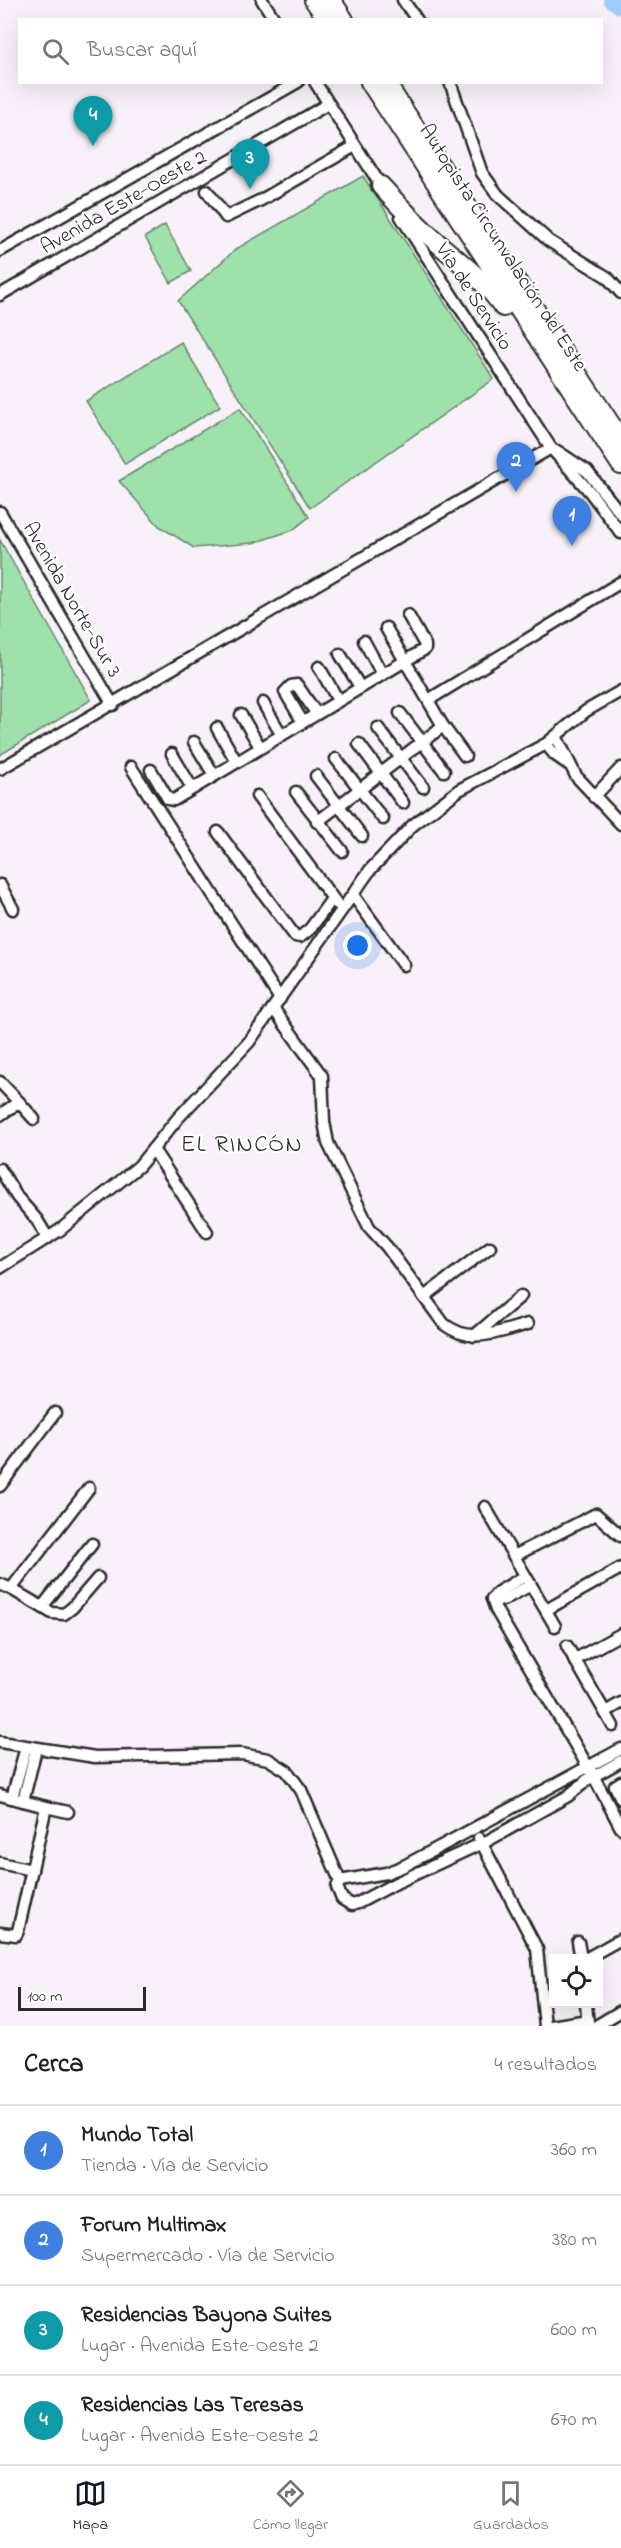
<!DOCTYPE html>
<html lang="es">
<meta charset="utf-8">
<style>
body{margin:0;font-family:"Indie Flower",sans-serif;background:#f2f2f2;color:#202124}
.controls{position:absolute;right:18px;bottom:18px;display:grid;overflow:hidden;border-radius:0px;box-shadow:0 6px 24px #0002}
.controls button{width:54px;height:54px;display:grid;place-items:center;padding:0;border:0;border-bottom:2px solid #e0e0e0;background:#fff;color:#202124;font:30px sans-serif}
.scale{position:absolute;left:18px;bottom:15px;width:128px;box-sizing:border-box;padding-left:6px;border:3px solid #2b2b2b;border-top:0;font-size:16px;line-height:21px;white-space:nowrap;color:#2b2b2b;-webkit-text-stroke:4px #fff;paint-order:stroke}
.you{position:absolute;left:358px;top:946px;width:21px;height:21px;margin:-15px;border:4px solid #fff;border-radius:50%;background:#1a73e8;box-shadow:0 0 0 9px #1a73e833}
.badge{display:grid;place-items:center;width:39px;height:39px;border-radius:50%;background:#111827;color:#fff;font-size:20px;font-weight:700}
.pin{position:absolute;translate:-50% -50px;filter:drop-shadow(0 2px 3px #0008)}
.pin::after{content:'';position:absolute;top:32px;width:21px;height:18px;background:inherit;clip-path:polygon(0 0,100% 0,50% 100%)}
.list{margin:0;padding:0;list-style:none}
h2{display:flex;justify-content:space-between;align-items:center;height:78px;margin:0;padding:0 24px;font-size:26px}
h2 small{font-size:20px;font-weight:400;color:#757577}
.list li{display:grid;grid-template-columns:39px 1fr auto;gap:18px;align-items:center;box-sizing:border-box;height:90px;padding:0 24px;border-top:2px solid #e0e0e0}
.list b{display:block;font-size:22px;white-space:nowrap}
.list p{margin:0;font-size:20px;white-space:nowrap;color:#757577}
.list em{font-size:20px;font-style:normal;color:#757577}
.icon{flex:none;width:33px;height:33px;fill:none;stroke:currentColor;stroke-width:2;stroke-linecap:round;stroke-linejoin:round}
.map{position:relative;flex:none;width:621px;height:2026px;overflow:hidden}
.search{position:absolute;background:#fff;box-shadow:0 6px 24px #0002;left:18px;right:18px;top:18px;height:66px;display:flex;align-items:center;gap:15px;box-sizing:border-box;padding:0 21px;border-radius:0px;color:#757577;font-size:22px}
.sheet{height:438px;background:#fff}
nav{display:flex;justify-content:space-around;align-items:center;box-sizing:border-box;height:84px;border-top:2px solid #e0e0e0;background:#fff;font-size:16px;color:#757577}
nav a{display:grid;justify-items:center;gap:3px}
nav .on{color:#111827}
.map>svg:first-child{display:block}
.green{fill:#9fe1ab;stroke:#65866b;stroke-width:1.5}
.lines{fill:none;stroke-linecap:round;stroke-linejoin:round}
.river{stroke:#a0ccfa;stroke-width:15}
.minor-casing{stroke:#2b2b2b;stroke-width:15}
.motorway-casing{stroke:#2b2b2b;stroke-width:22}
.minor{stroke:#fff;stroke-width:10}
.motorway{stroke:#fff;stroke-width:18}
.labels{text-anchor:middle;stroke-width:4.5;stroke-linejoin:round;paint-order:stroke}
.street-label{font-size:21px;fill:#2b2b2b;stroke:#fff}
.quarter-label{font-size:24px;letter-spacing:1.5px;fill:#2b2b2b;stroke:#fff}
</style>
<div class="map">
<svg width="621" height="2026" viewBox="0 0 621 2026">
<rect width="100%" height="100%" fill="#f8f1f9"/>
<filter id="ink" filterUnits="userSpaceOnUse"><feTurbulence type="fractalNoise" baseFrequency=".0167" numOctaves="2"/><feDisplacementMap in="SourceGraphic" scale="12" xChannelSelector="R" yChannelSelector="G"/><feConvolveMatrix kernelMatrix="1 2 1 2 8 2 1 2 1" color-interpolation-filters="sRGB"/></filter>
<g filter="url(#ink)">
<g class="green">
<polygon points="363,176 494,379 310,508 178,301 236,249"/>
<polygon points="165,225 191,271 171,283 145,237"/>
<polygon points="181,342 220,406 125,464 86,401"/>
<polygon points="240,408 309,517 293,530 253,543 194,548 159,526 119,481"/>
<polygon points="0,540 91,700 0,755"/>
</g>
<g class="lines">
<polyline class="river" points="611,0 621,7"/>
<g class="minor-casing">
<g id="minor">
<polyline points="262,0 275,20"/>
<polyline points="403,0 417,20"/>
<polyline points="315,82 383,189"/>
<polyline points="450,82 482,173 498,195 549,241 607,277 621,293"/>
<polyline points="207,191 226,217 261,200 355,146"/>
<polyline points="401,217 551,448 590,492 621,533"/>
<polyline points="0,251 298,82"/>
<polyline points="0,295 328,104"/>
<polyline points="557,451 587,471 621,514"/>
<polyline points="0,512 113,705"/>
<polyline points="386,628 405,661 425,649 425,645 408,615"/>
<polyline points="364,641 382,674"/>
<polyline points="340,654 360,687"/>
<polyline points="319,667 338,700"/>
<polyline points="430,699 621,582"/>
<polyline points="263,703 281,734"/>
<polyline points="400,713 444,771"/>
<polyline points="241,715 260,747"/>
<polyline points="302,721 285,692 291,686 297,685 316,713"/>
<polyline points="443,726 465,756"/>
<polyline points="217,728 236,761"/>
<polyline points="378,728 423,787"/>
<polyline points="556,736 576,776 621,824"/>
<polyline points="194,742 214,775"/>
<polyline points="359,744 403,803"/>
<polyline points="546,744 555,755 568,764"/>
<polyline points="172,754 192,788"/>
<polyline points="336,759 383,819"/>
<polyline points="131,767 280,999"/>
<polyline points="0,769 551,448"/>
<polyline points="151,770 168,799 174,800 405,661 443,726 317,822"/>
<polyline points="316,776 362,836"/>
<polyline points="296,792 342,851"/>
<polyline points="257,796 337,904"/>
<polyline points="594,797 621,768"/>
<polyline points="218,832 295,936 300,937 310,929 332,899"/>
<polyline points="0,885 13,909"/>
<polyline points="353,895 404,965"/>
<path d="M 273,1008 L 322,1076 L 324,1122 L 328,1143 L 369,1227 L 387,1247 L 444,1324 C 470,1345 499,1332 528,1324"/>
<polyline points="0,1082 19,1102 0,1115"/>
<polyline points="19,1102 34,1119"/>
<polyline points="153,1149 207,1232"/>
<polyline points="0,1169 17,1197 37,1220 48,1238"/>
<polyline points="0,1268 60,1230 139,1166 178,1118 249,1042 370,870 413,825 459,790 546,744 586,711 621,691"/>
<polyline points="424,1297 490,1247"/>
<polyline points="474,1336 521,1296"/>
<polyline points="0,1486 55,1413"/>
<polyline points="485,1507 555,1626"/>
<polyline points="514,1556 596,1514 621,1536"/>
<polyline points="0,1584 11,1589 89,1488"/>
<polyline points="11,1589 42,1607 92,1544"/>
<polyline points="492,1599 496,1610 594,1777 621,1828"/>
<polyline points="492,1599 503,1600 531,1585"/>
<polyline points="492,1599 498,1592 525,1576"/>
<polyline points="42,1607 52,1613 64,1614 72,1608 98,1578"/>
<polyline points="546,1610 621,1568"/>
<polyline points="567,1646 613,1726"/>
<polyline points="574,1660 621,1634"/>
<polyline points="605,1712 621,1703"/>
<polyline points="0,1742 95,1757 242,1754 268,1759 287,1771 301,1790 340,1881"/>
<polyline points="621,1749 404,1866 386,1873 340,1881 337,1887 342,1899 352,1905 358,1903 396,1883 489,1840 568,1796 587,1780 621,1761"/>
<polyline points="621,1782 615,1786 621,1799"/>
<polyline points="0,1795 46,1807 18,1931 16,1935 0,1933"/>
<polyline points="12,1798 26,1747"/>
<polyline points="23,1801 36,1749"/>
<polyline points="46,1807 68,1812"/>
<polyline points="479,1838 537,1949 545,2026"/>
<polyline points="0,1863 32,1870"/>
<polyline points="578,1942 581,1958"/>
<polyline points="587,1958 621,1939"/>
<polyline points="586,2004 588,2026"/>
<polyline points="551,2026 588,2020"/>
<polyline points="596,2026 621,2011"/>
</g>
</g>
<g class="motorway-casing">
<g id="motorway">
<polyline points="314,0 328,20"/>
<polyline points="331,0 344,20"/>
<polyline points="370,82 621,465"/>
<polyline points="385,82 621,440"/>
<path d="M 381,186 C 400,207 419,227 440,245 C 463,265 486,282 503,307"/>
</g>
</g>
<use href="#minor" class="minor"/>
<use href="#motorway" class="motorway"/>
</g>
</g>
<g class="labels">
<g class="street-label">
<text transform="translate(123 201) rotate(-30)" y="7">Avenida Este-Oeste 2</text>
<text transform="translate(504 247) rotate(57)" y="7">Autopista Circunvalación del Este</text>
<text transform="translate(475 296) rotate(57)" y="7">Vía de Servicio</text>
<text transform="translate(73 599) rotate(60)" y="7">Avenida Norte-Sur 3</text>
</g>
<g class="quarter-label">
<text x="242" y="1151">EL RINCÓN</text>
</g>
</g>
</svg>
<div class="controls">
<button><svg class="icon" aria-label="locate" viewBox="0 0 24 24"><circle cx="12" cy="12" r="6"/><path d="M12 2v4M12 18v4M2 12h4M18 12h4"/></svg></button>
</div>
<div class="scale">100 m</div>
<div class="you"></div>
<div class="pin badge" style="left:572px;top:546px;background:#3f7fe0">1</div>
<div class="pin badge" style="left:516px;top:492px;background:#3f7fe0">2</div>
<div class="pin badge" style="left:250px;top:189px;background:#0f9aa8">3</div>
<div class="pin badge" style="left:93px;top:146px;background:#0f9aa8">4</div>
<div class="search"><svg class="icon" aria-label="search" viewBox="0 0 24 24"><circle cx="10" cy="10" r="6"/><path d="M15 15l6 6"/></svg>Buscar aquí</div>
</div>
<section class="sheet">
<h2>Cerca<small>4 resultados</small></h2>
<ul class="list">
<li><span class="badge" style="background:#3f7fe0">1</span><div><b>Mundo Total</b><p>Tienda · Vía de Servicio</p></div><em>360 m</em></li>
<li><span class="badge" style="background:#3f7fe0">2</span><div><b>Forum Multimax</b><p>Supermercado · Vía de Servicio</p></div><em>380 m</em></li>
<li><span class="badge" style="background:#0f9aa8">3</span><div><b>Residencias Bayona Suites</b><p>Lugar · Avenida Este-Oeste 2</p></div><em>600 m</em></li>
<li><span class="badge" style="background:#0f9aa8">4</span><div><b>Residencias Las Teresas</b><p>Lugar · Avenida Este-Oeste 2</p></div><em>670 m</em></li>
</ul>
</section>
<nav>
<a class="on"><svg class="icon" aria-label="map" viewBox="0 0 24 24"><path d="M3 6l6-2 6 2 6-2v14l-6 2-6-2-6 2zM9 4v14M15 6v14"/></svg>Mapa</a>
<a><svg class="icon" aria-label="directions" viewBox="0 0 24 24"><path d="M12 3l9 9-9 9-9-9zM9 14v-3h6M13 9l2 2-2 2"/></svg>Cómo llegar</a>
<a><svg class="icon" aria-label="saved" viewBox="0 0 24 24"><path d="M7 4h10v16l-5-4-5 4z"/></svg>Guardados</a>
</nav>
